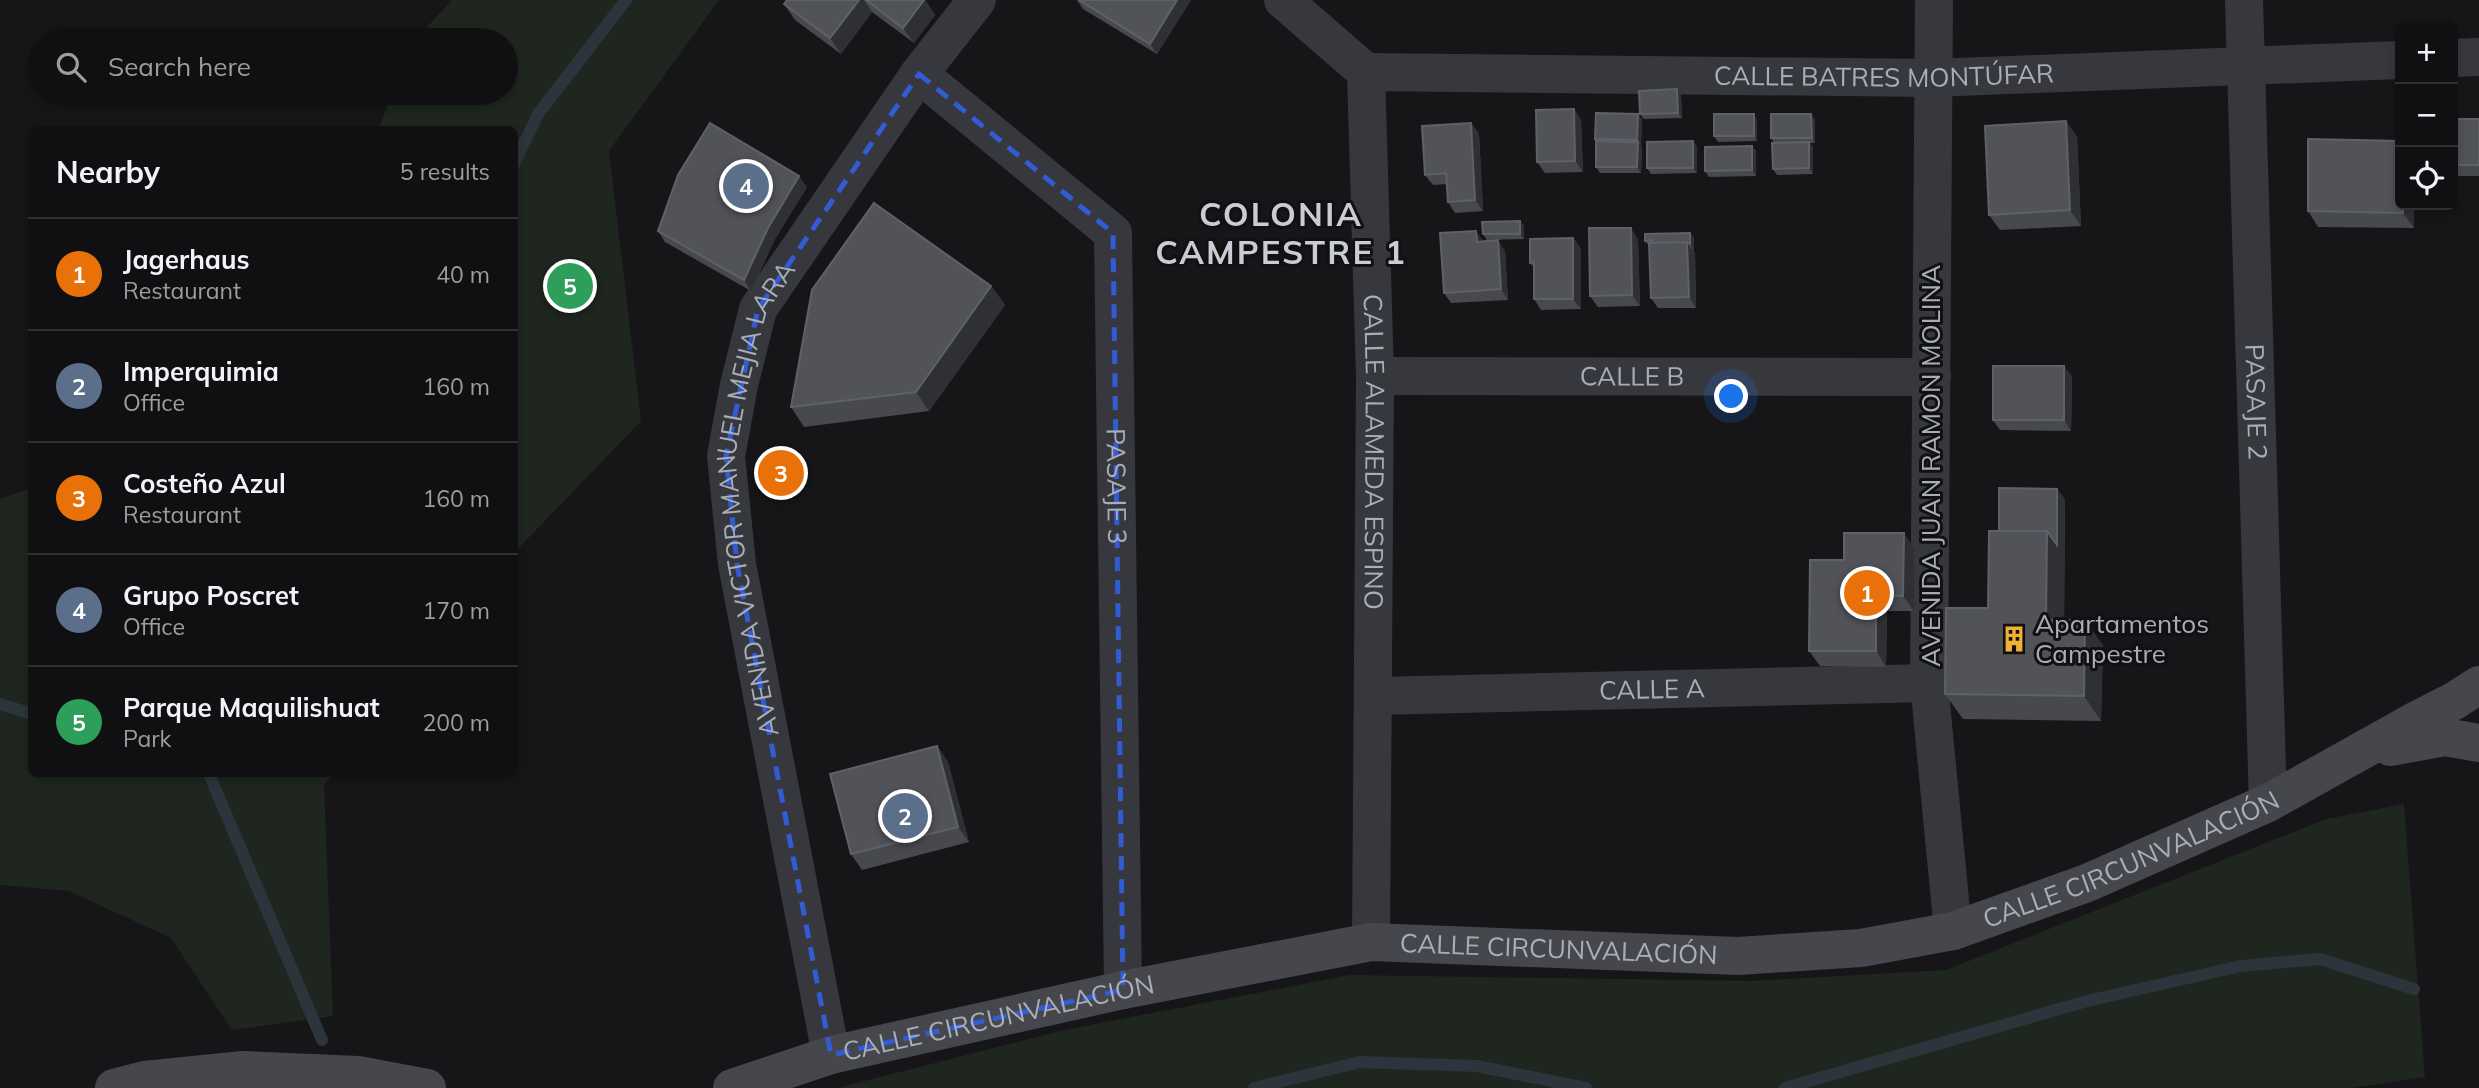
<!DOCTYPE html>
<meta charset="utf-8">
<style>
body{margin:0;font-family:Mulish,sans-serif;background:#1e1e20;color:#f1f3f6}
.controls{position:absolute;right:21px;top:21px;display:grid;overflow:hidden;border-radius:10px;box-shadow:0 4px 10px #0003}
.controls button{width:63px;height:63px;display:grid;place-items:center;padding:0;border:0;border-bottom:2px solid #303032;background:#101012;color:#f1f3f6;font:35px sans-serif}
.you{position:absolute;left:1732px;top:397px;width:24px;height:24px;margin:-18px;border:5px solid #fff;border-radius:50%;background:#1a73e8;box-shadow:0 0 0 10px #1a73e833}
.badge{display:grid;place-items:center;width:46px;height:46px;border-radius:50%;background:#0b8043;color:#fff;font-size:23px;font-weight:700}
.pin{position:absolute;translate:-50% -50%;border:4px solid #fff;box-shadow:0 2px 7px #0006}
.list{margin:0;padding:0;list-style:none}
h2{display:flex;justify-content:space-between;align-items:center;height:91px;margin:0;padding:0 28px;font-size:30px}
h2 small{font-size:23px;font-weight:400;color:#9c9d9f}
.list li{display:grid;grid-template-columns:46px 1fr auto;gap:21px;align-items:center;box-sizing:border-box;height:112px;padding:0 28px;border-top:2px solid #303032}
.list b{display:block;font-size:26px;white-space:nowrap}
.list p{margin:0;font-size:23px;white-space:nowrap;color:#9c9d9f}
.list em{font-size:23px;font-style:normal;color:#9c9d9f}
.icon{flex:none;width:38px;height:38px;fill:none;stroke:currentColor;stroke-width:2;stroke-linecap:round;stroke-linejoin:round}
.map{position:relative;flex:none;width:2479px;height:1088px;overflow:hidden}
.search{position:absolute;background:#101012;box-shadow:0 4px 10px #0003;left:28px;top:28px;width:490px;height:77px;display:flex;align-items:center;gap:18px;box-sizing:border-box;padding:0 24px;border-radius:38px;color:#9c9d9f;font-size:26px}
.panel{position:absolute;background:#101012;box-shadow:0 4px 10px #0003;left:28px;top:126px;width:490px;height:651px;border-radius:10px}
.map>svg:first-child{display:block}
.green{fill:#1e261f}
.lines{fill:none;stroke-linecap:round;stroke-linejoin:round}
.stream{stroke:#2c353c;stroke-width:12}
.street{stroke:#37383d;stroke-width:38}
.secondary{stroke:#45474d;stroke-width:38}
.wall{fill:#47494d}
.shaded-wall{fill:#2f3033}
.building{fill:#525359;stroke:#5f6168;stroke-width:2}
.marked{fill:none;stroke:#325cd3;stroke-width:5;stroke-dasharray:14 9;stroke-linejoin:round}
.labels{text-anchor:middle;stroke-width:6;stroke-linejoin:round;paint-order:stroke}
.street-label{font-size:26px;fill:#a8adb8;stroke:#111113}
.poi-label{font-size:26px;fill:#a8adb8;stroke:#111113;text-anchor:start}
.district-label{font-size:33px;font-weight:bold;letter-spacing:2px;fill:#c9ccd4;stroke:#111113}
</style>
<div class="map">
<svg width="2479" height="1088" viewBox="0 0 2479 1088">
<rect width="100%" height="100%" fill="#161618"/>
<g class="green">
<polygon points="452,0 719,0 609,151 641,421 515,552 514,130 378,129 393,93 506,93 506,40 415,40"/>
<polygon points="31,488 32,774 333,774 324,785 333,1016 232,1030 171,938 69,891 0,885 0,499"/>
<polygon points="2404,804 2425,1077 2352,1088 837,1088 1064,1030 1350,975 1750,981 1946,970 2326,819"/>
</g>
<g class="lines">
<g class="stream">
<polyline points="514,164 538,114 626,0"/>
<polyline points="0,704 32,714"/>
<polyline points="209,774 322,1040"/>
<polyline points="1254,1088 1360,1062 1477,1066 1586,1088"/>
<polyline points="1785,1088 2087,1001 2241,966 2320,959 2414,989"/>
</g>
<g class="street">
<path id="s1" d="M 1283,0 L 1366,72 L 1375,376 L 1371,942"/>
<polyline points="1934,0 1929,683 1953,931"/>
<path id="s2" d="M 2244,0 L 2268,803"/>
<polyline points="2453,58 2479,57"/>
<path id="s3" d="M 1366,72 L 1932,78 L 2400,60"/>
<path id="s4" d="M 919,74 L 1113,233 L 1123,990"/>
<path id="s5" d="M 1375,376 L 1932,377"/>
<path id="s6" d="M 1374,696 L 1929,683"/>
<path id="s7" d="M 831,1055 L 737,564 L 726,456 L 739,385 L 758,309 L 919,74 L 977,0"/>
</g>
<g class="secondary">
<polyline points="2390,747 2445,737 2479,743"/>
<polyline points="114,1088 145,1080 243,1070 358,1075 427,1088"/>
<path id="s8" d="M 732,1088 L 831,1055 L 1123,990 L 1371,942 L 1738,956 L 1861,948 L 1953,931 L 2087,883 L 2268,803 L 2413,722 L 2454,701 L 2479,685"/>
</g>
</g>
<g class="wall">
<polygon points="787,0 925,0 935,15 914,43 872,12 841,54 795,20 784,4"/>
<polygon points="1077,0 1191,0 1157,54 1083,9"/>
<polygon points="1681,95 1682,118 1644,119 1640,114"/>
<polygon points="1574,109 1581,120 1583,172 1545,173 1537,162"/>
<polygon points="1642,119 1641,145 1640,145 1642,147 1641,173 1600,173 1596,167 1597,141 1595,139"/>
<rect x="2453" y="119" width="26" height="57"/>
<polygon points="1757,120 1757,141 1718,142 1714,136"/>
<polygon points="1815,120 1815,143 1810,143 1813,148 1813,174 1777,175 1773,169 1774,143 1771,138"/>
<polygon points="2066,121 2077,137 2081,226 2000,230 1989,215"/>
<polygon points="1471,123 1479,134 1483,211 1455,213 1448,202 1447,184 1433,185 1425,175"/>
<polygon points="1693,141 1697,147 1697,173 1651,174 1647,168"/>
<polygon points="1752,146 1756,151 1756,176 1709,177 1705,171"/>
<polygon points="807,187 775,239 751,291 665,242 658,231"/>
<polygon points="2400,205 2414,205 2414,228 2318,227 2308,211"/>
<polygon points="1520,221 1524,226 1524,239 1487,240 1483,234"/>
<polygon points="1690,233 1694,238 1694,250 1693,250 1695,253 1696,308 1658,308 1651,298 1649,246 1645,241"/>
<polygon points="1573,238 1581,249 1581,309 1541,310 1534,299 1534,268 1530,263"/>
<polygon points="1638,239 1640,306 1598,307 1590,296"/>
<polygon points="1483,242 1505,251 1508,300 1451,303 1444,293"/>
<polygon points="991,286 1005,305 929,411 804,427 791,407"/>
<polygon points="2072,376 2071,431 2000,430 1993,420"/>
<polygon points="2065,499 2064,620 2103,645 2101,721 1963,719 1945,694 1988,608 1999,531"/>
<polygon points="1904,533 1914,549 1914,611 1887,611 1886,667 1820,666 1809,651 1844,560"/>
<polygon points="937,746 948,762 969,842 862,870 851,854"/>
</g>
<g class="shaded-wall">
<polygon points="859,0 864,0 872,12 841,54 830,38"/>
<polygon points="925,0 935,15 914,43 903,28"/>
<polygon points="1177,0 1191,0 1157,54 1150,44"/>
<polygon points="1677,89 1681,95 1682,118 1678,113"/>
<polygon points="1574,109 1581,120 1583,172 1575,161"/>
<polygon points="1638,114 1642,119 1641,145 1637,140"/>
<polygon points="1754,114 1757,120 1757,141 1754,136"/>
<polygon points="1811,114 1815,120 1815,143 1812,138"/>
<polygon points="2066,121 2077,137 2081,226 2070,210"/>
<polygon points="1471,123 1479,134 1483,211 1475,200"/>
<polygon points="1693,141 1697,147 1697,173 1693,168"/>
<polygon points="1638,142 1642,147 1641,173 1637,167"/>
<polygon points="1809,142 1813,148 1813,174 1809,168"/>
<polygon points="1752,146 1756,151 1756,176 1752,170"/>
<polygon points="799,176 807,187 775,239 751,291 744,280 768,228"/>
<polygon points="2403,205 2414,205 2414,228 2403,213"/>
<polygon points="1520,221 1524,226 1524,239 1520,234"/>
<polygon points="1631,228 1638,239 1640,306 1632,295"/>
<polygon points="1476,231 1484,242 1477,242"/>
<polygon points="1690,233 1694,238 1694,250 1690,244"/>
<polygon points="1573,238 1581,249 1581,309 1573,299"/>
<polygon points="1498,240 1505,251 1508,300 1501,289"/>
<polygon points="1687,242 1695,253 1696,308 1689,297"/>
<polygon points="991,286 1005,305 929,411 916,392"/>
<polygon points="2064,366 2072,376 2071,431 2064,420"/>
<polygon points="2057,489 2065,499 2064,645 2046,620 2047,531"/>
<polygon points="1904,533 1914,549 1914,611 1903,596"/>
<polygon points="1876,595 1887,611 1886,667 1876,651"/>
<polygon points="2085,620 2103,645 2101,721 2084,696"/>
<polygon points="937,746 948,762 969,842 958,827"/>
</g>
<g class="building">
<polygon points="787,0 859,0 830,38 784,4"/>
<polygon points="866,0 924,0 903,28"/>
<polygon points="1079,0 1177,0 1150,44"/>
<polygon points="1677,89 1678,113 1640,114 1639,91"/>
<polygon points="1574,109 1575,161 1537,162 1536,110"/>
<polygon points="1596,113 1638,114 1637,140 1595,139"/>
<rect x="1714" y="114" width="40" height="22"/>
<polygon points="1771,114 1811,114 1812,138 1771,138"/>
<rect x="2453" y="119" width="26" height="46"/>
<polygon points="2066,121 2070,210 1989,215 1985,126"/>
<polygon points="710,123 799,176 768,228 744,280 658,231 678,175"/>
<polygon points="1471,123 1475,200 1448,202 1446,173 1425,175 1422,126"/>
<polygon points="2308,139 2400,141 2400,205 2403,205 2403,213 2308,211"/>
<polygon points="1596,141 1638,142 1637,167 1596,167"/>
<polygon points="1693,141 1693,168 1647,168 1647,142"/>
<polygon points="1809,142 1809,168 1773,169 1772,143"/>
<polygon points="1752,146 1752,170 1705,171 1705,147"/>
<polygon points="874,203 991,286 916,392 791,407 812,290"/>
<polygon points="1520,221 1520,234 1483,234 1482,222"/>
<polygon points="1589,228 1631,228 1632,295 1590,296"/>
<polygon points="1476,231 1477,242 1498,240 1501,289 1444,293 1440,233"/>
<polygon points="1690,233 1690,244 1687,242 1652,243 1653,240 1645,241 1645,234"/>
<polygon points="1573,238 1573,299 1534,299 1534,262 1530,263 1530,239"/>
<polygon points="1687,242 1689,297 1651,298 1649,243"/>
<rect x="1993" y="366" width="71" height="54"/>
<polygon points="1999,488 2057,489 2057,545 2047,531 1999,531"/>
<polygon points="1989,531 2047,531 2046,620 2085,620 2084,696 1945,694 1946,608 1988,608"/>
<polygon points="1844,533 1904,533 1903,596 1876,595 1876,651 1809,651 1810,560 1844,560"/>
<polygon points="937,746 958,827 851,854 830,774"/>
</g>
<path class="marked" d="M 919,74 L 1113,233 L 1123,990 L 831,1055 L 737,564 L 726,456 L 758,309 Z"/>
<defs>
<g id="building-bare" transform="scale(2.1)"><path d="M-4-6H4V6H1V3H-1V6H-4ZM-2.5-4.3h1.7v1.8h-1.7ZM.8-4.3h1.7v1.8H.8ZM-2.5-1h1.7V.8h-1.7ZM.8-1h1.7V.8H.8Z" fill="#f2b134" stroke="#111113" stroke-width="2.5" paint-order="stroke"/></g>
</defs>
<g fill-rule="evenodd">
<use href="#building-bare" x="2014" y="639"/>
</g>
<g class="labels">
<g class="street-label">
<text dy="9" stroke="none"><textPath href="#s3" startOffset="518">CALLE BATRES MONTÚFAR</textPath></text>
<text dy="9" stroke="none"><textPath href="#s5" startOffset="257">CALLE B</textPath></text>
<text dy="9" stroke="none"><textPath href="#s2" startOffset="402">PASAJE 2</textPath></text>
<text dy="9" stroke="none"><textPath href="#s1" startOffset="490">CALLE ALAMEDA ESPINO</textPath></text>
<text transform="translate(1931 466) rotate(-90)" y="9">AVENIDA JUAN RAMON MOLINA</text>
<text dy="9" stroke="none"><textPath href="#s4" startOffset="504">PASAJE 3</textPath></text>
<text dy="9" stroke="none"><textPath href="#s7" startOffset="569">AVENIDA VICTOR MANUEL MEJIA LARA</textPath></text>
<text dy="9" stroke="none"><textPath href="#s6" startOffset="278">CALLE A</textPath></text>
<text dy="9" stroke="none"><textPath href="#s8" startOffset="1432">CALLE CIRCUNVALACIÓN</textPath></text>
<text dy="9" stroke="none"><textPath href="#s8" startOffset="844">CALLE CIRCUNVALACIÓN</textPath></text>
<text dy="9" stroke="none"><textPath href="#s8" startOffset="276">CALLE CIRCUNVALACIÓN</textPath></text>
</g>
<g class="poi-label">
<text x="2035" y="633">Apartamentos<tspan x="2035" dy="30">Campestre</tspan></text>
</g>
<g class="district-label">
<text x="1281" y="226">COLONIA<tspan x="1281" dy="38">CAMPESTRE 1</tspan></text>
</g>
</g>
</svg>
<div class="controls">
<button>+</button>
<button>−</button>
<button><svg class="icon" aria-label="locate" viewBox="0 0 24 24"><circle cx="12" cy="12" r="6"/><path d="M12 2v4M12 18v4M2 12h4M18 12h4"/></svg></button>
</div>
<div class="you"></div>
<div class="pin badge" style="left:1867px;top:593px;background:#e8710a">1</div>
<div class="pin badge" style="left:905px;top:816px;background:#5c6f8a">2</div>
<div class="pin badge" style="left:781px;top:473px;background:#e8710a">3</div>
<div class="pin badge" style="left:746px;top:186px;background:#5c6f8a">4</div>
<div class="pin badge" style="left:570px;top:286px;background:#2e9e5b">5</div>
<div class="search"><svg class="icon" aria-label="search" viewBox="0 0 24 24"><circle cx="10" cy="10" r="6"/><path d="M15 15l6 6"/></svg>Search here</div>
<section class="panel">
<h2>Nearby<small>5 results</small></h2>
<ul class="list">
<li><span class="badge" style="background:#e8710a">1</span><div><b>Jagerhaus</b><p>Restaurant</p></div><em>40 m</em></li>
<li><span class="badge" style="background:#5c6f8a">2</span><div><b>Imperquimia</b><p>Office</p></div><em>160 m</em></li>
<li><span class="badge" style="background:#e8710a">3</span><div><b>Costeño Azul</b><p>Restaurant</p></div><em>160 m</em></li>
<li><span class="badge" style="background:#5c6f8a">4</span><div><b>Grupo Poscret</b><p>Office</p></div><em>170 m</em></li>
<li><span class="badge" style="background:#2e9e5b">5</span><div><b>Parque Maquilishuat</b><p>Park</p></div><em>200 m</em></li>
</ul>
</section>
</div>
